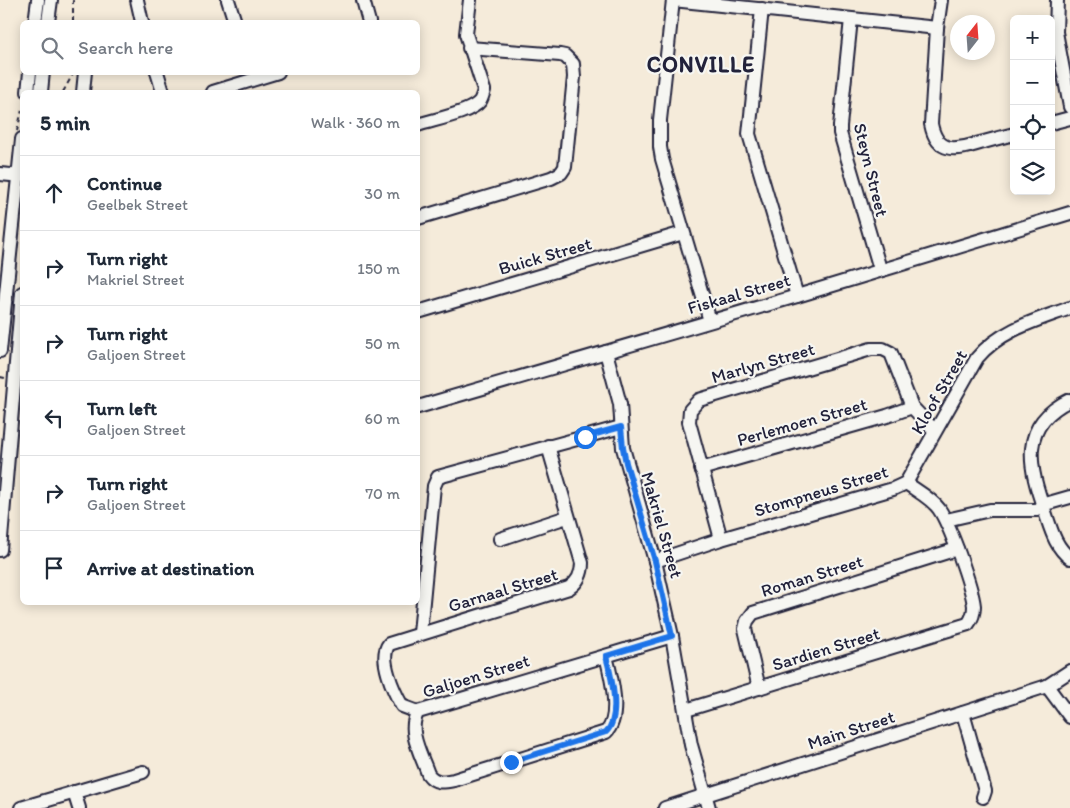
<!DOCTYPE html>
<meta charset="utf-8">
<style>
body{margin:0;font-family:Itim,sans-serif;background:#f2f2f3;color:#1f2937}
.controls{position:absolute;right:15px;top:15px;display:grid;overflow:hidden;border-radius:8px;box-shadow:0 2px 12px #0003}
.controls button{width:45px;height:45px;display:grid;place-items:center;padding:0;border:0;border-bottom:1px solid #e0e1e3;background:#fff;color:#1f2937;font:25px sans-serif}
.compass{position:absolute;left:950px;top:15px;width:45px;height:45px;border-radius:50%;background:#fff;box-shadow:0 2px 12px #0003;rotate:17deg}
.stop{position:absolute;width:15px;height:15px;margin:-11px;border:4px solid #1a73e8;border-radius:50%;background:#fff}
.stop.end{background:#1a73e8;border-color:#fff;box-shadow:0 1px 5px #0008}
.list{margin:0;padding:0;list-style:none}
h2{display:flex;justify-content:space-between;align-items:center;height:65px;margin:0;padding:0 20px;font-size:21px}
h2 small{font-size:16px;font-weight:400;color:#747a83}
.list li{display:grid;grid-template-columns:32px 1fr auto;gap:15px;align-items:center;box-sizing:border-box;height:75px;padding:0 20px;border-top:1px solid #e0e1e3}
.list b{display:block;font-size:19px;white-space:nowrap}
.list p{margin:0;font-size:16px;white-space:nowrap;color:#747a83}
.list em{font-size:16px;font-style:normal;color:#747a83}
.icon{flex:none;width:28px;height:28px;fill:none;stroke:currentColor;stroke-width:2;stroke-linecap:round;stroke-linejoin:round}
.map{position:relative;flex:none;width:1070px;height:808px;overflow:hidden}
.search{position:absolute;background:#fff;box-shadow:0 2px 12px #0003;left:20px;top:20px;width:400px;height:55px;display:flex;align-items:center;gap:12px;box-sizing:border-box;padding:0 18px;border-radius:8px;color:#747a83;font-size:19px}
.panel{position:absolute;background:#fff;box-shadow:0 2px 12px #0003;left:20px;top:90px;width:400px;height:515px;border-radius:8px}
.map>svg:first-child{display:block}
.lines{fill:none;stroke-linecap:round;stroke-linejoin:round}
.minor-casing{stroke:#22223b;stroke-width:16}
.path{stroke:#22223b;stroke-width:2;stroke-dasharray:5 4;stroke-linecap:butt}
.minor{stroke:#f6f6f2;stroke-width:12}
.route{stroke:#1a73e8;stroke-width:6}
.labels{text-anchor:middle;stroke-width:4.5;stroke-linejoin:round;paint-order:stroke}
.street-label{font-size:18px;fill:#22223b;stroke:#f6f6f2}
.district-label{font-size:22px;font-weight:bold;letter-spacing:1px;fill:#22223b;stroke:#f6f6f2}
</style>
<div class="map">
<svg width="1070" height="808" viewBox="0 0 1070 808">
<rect width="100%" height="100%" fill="#f5ebda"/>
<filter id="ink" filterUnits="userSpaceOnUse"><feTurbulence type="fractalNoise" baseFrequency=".02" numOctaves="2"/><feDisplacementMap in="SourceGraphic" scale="10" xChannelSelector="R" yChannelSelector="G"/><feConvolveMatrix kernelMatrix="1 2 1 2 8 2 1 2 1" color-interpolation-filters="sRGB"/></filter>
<g filter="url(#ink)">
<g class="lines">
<g class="minor-casing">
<g id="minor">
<polyline points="137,0 142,22"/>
<polyline points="228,0 235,22"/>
<polyline points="363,0 369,22"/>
<polyline points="673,0 660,120 660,147 662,159 710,321"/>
<polyline points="673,0 937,28"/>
<path d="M 941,0 L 937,28 L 931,124 C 937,155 957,150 980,143 C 991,140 1002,137 1014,134"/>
<polyline points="1057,0 1056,32 1070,107"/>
<polyline points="762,9 749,134 797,296"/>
<polyline points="851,19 840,126 840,133 880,269"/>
<polyline points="35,22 38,0"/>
<polyline points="48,22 51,0"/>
<polyline points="157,72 163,92"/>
<polyline points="28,92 30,72"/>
<polyline points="41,92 43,72"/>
<polyline points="83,92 85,72"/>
<polyline points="213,92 278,72"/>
<polyline points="1051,123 1070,118"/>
<path d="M 418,125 C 432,120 471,113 480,101 C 482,98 483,94 484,90 L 466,34 L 470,0"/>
<polyline points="0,174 22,176"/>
<polyline points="418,218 551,178 561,173 565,167 574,77 573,64 565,56 560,55 469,48"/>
<polyline points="418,312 683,233"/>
<polyline points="0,351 22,139"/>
<polyline points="606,352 620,404 623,448 655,561 672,636 691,745 709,808"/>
<path d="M 1070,400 C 1018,425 1029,467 1045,512 C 1051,529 1055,547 1070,558"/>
<polyline points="418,407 797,296 1070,213"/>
<polyline points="701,469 887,416 912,407"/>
<path d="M 906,483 L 977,358 C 1000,330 1037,320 1070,308"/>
<polyline points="946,520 990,510 1037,510 1042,505 1070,497"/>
<polyline points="500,539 567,517"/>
<polyline points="721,539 689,422 690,410 699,400 871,349 883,349 891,353 912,407 935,431"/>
<polyline points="0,550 22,293"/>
<path d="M 655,561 L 721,539 L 893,489 L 906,483 C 917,491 931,498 939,509 C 950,525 972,587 974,606 C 974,613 972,619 968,624 L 686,710"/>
<polyline points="420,633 434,486 438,477 621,427"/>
<path d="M 606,656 C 611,675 622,717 606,732 L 454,780 C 444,782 435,784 428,774 C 422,756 406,730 418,712 L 672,636"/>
<polyline points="1047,686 1070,717"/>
<polyline points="759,688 745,629 747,621 753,613 957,549"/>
<path d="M 418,712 L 402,706 C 394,692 378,658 389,644 L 569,588 C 578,582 582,574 582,563 L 548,446"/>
<polyline points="963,713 985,791 983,797"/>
<polyline points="74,792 79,808"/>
<polyline points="21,808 143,772"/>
<polyline points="665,808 1047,686 1070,671"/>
</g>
</g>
<g class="path">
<polyline points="73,22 73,0"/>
<polyline points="63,92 74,72"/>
<polyline points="17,131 22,110"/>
<polyline points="0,377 5,378"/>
</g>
<use href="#minor" class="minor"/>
</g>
</g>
<g class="lines" filter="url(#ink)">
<path class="route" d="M 511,762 L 606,732 C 622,717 611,675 606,656 L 672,636 L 655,561 L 626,463 L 623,448 L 621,427 L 585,437"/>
</g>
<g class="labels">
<g class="street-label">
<text transform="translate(871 170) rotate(76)" y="6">Steyn Street</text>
<text transform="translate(545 256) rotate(-16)" y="6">Buick Street</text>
<text transform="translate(739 294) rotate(-16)" y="6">Fiskaal Street</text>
<text transform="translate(763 363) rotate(-16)" y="6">Marlyn Street</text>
<text transform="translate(939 392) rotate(-60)" y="6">Kloof Street</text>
<text transform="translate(802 422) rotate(-16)" y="6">Perlemoen Street</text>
<text transform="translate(821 491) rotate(-17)" y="6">Stompneus Street</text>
<text transform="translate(662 525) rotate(74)" y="6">Makriel Street</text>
<text transform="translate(812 576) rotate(-17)" y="6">Roman Street</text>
<text transform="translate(503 590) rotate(-17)" y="6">Garnaal Street</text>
<text transform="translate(826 649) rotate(-17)" y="6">Sardien Street</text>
<text transform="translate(476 676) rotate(-17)" y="6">Galjoen Street</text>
<text transform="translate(851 730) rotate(-18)" y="6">Main Street</text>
</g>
<g class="district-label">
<text x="701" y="72">CONVILLE</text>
</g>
</g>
</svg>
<div class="controls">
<button>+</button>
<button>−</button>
<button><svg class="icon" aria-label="locate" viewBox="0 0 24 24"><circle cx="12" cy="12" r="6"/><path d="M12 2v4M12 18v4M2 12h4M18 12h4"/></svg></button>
<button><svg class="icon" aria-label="layers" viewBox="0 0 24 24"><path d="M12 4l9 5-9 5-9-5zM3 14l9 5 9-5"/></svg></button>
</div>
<svg class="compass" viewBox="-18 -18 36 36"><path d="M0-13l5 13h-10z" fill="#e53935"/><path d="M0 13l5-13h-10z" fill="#747a83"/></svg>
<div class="stop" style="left:585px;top:437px"></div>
<div class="stop end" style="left:511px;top:762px"></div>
<div class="search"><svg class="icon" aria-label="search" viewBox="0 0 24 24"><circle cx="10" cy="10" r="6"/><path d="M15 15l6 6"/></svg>Search here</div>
<section class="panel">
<h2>5 min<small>Walk · 360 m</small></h2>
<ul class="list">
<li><svg class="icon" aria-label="ahead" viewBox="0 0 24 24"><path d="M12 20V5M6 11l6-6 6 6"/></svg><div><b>Continue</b><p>Geelbek Street</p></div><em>30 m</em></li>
<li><svg class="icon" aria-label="right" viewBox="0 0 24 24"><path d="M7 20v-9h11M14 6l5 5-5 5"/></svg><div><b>Turn right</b><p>Makriel Street</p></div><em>150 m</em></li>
<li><svg class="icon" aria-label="right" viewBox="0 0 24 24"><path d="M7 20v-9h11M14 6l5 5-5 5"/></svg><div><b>Turn right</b><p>Galjoen Street</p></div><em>50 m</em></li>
<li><svg class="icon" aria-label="left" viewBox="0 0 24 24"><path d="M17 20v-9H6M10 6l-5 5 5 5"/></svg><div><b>Turn left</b><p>Galjoen Street</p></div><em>60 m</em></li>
<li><svg class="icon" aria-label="right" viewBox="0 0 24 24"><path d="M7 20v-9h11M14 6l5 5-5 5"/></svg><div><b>Turn right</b><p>Galjoen Street</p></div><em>70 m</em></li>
<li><svg class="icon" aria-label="arrive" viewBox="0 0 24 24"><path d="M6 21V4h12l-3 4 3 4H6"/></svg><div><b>Arrive at destination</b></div></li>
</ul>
</section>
</div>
